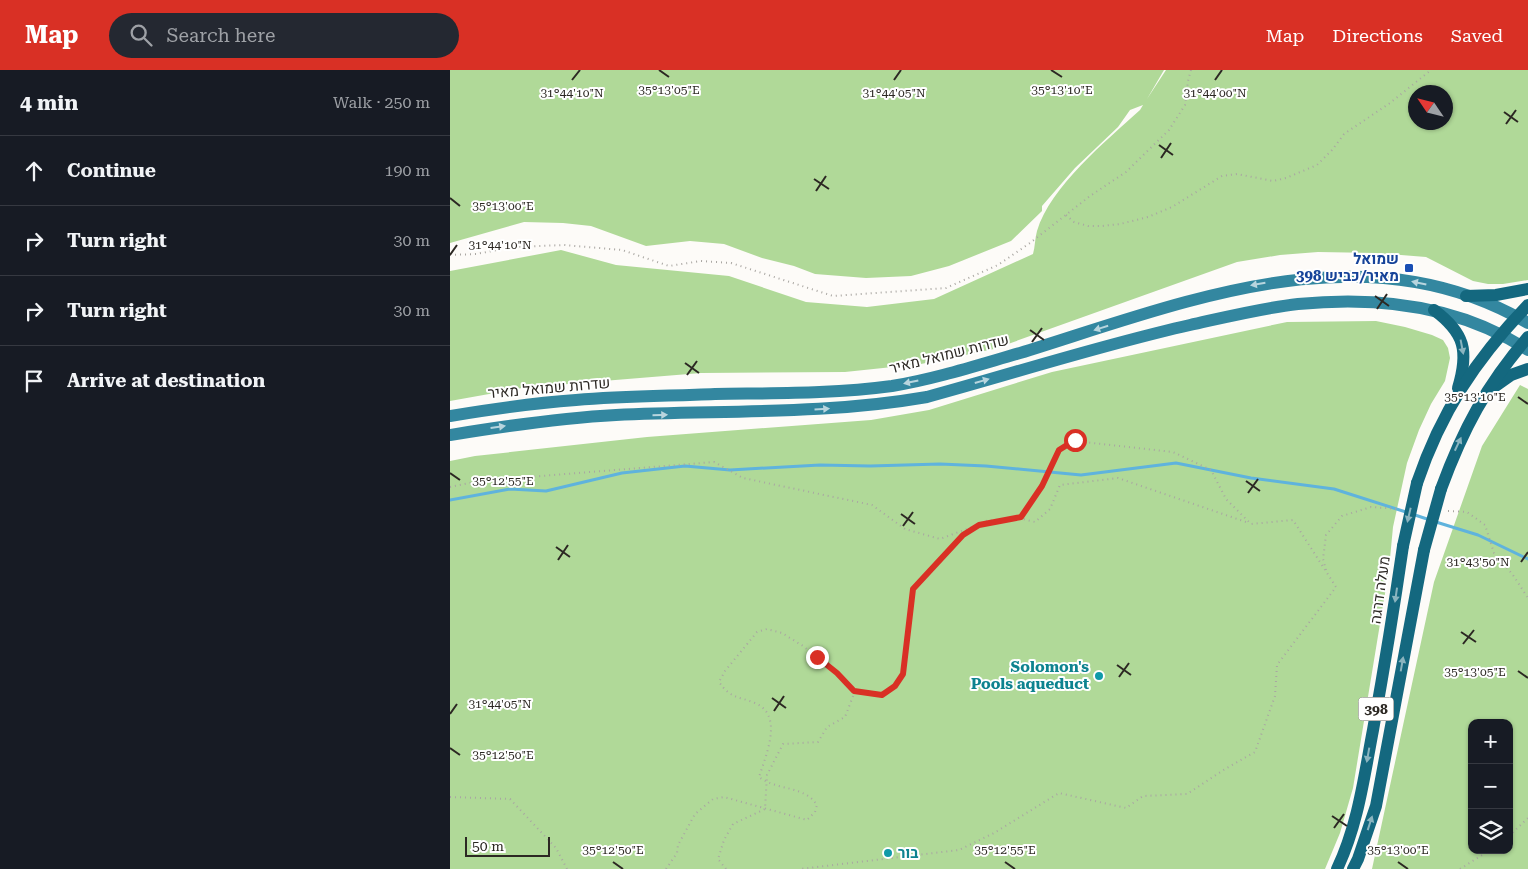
<!DOCTYPE html>
<meta charset="utf-8">
<style>
body{margin:0;font-family:"Roboto Serif",Heebo,serif;background:#242831;color:#f1f3f6}
.controls{position:absolute;right:15px;bottom:15px;display:grid;overflow:hidden;border-radius:10px;box-shadow:0 1px 4px #0004}
.controls button{width:45px;height:45px;display:grid;place-items:center;padding:0;border:0;border-bottom:1px solid #363941;background:#171b24;color:#f1f3f6;font:25px sans-serif}
.compass{position:absolute;left:958px;top:15px;width:45px;height:45px;border-radius:50%;background:#171b24;box-shadow:0 1px 4px #0004;rotate:305deg}
.scale{position:absolute;left:15px;bottom:12px;width:85px;box-sizing:border-box;padding-left:5px;border:2px solid #2c2823;border-top:0;font-size:14px;line-height:18px;white-space:nowrap;color:#2c2823;-webkit-text-stroke:4px #fff;paint-order:stroke}
.stop{position:absolute;width:15px;height:15px;margin:-11px;border:4px solid #d93025;border-radius:50%;background:#fff}
.stop.end{background:#d93025;border-color:#fff;box-shadow:0 1px 5px #0008}
.list{margin:0;padding:0;list-style:none}
h2{display:flex;justify-content:space-between;align-items:center;height:65px;margin:0;padding:0 20px;font-size:21px}
h2 small{font-size:16px;font-weight:400;color:#9ea1a6}
.list li{display:grid;grid-template-columns:32px 1fr auto;gap:15px;align-items:center;box-sizing:border-box;height:70px;padding:0 20px;border-top:1px solid #363941}
.list b{display:block;font-size:19px;white-space:nowrap}
.list em{font-size:16px;font-style:normal;color:#9ea1a6}
.icon{flex:none;width:28px;height:28px;fill:none;stroke:currentColor;stroke-width:2;stroke-linecap:round;stroke-linejoin:round}
.map{position:relative;flex:none;width:1078px;height:799px;overflow:hidden}
header{display:flex;align-items:center;gap:30px;box-sizing:border-box;height:70px;padding:0 25px;background:#d93025;color:#fff}
header strong{font-size:24px}
nav{display:flex;gap:28px;margin-inline-start:auto;font-size:18px}
.search{width:350px;height:45px;background:#242831;display:flex;align-items:center;gap:12px;box-sizing:border-box;padding:0 18px;border-radius:28px;color:#9ea1a6;font-size:19px}
main{display:flex}
aside{flex:1;background:#171b24}
.map>svg:first-child{display:block}
.green{fill:#b0d998;fill-rule:evenodd}
.lines{fill:none;stroke-linecap:round;stroke-linejoin:round}
.stream{stroke:#5fb3dd;stroke-width:3}
.path{stroke:#a9a6a2;stroke-width:2;stroke-dasharray:1 4;stroke-linecap:butt}
.secondary{stroke:#3387a0;stroke-width:12}
.primary{stroke:#14687f;stroke-width:12}
.primary-bridge{stroke:#14687f;stroke-width:12}
.oneway{fill:#b8d5de}
.oneway2{fill:#8ab4bf}
.route{stroke:#d93025;stroke-width:6}
.ticks{fill:none;stroke:#2c2823;stroke-width:2}
.transit-dot{fill:#1a4fb4;stroke:#fff;stroke-width:2}
.culture-dot{fill:#0f9aa8;stroke:#fff;stroke-width:2}
.labels{text-anchor:middle;stroke-width:4;stroke-linejoin:round;paint-order:stroke}
.shield{fill:#fff;stroke:#6b6865;stroke-width:1}
.shield-label{font-size:14px;font-weight:bold;fill:#2c2823}
.transit-label{font-size:15px;font-weight:bold;fill:#164399;stroke:#fff;text-anchor:end}
.street-label{font-size:15px;fill:#2c2823;stroke:#fff}
.culture-label{font-size:15px;font-weight:bold;fill:#0d838f;stroke:#fff;text-anchor:end}
.ticks-label{font-size:12px;text-anchor:middle;fill:#2c2823;stroke:#fff;stroke-width:4;stroke-linejoin:round;paint-order:stroke}
</style>
<header>
<strong>Map</strong>
<div class="search"><svg class="icon" aria-label="search" viewBox="0 0 24 24"><circle cx="10" cy="10" r="6"/><path d="M15 15l6 6"/></svg>Search here</div>
<nav><a>Map</a><a>Directions</a><a>Saved</a></nav>
</header>
<main>
<aside>
<h2>4 min<small>Walk · 250 m</small></h2>
<ul class="list">
<li><svg class="icon" aria-label="ahead" viewBox="0 0 24 24"><path d="M12 20V5M6 11l6-6 6 6"/></svg><div><b>Continue</b></div><em>190 m</em></li>
<li><svg class="icon" aria-label="right" viewBox="0 0 24 24"><path d="M7 20v-9h11M14 6l5 5-5 5"/></svg><div><b>Turn right</b></div><em>30 m</em></li>
<li><svg class="icon" aria-label="right" viewBox="0 0 24 24"><path d="M7 20v-9h11M14 6l5 5-5 5"/></svg><div><b>Turn right</b></div><em>30 m</em></li>
<li><svg class="icon" aria-label="arrive" viewBox="0 0 24 24"><path d="M6 21V4h12l-3 4 3 4H6"/></svg><div><b>Arrive at destination</b></div></li>
</ul>
</aside>
<div class="map">
<svg width="1078" height="799" viewBox="0 0 1078 799">
<rect width="100%" height="100%" fill="#fdfbf8"/>
<g class="green">
<path d="M 0,0 L 714,0 L 697,29 L 716,0 L 1078,0 L 1078,210 L 1053,214 L 1038,214 L 1023,211 L 976,187 L 926,183 L 868,182 L 830,185 L 787,192 L 544,279 L 471,294 L 395,302 L 251,303 L 153,311 L 72,318 L 0,331 L 0,201 L 111,180 L 166,195 L 279,206 L 356,232 L 417,237 L 484,229 L 583,184 C 585,177 585,168 587,161 C 600,117 657,70 690,40 L 693,35 L 680,40 L 668,57 L 625,98 L 592,136 L 592,141 L 561,171 L 499,196 L 461,206 L 416,208 L 365,204 L 344,196 L 312,188 L 274,174 L 240,171 L 196,176 L 141,156 L 113,153 L 74,152 L 0,173 ZM 996,22 L 996,52 L 966,52 L 966,22 Z"/>
<polygon points="926,251 955,257 982,265 993,270 998,278 1000,288 995,311 981,334 969,360 957,393 943,457 939,499 903,718 890,763 875,799 0,799 0,391 25,386 197,367 421,350 479,340 602,302 837,252"/>
<path d="M 1070,315 L 1078,319 L 1078,799 L 922,799 L 984,512 L 1032,376 ZM 1022,653 L 1059,653 L 1059,780 L 1022,780 Z"/>
</g>
<g class="lines">
<g class="stream">
<polyline points="0,430 60,419 96,421 172,403 235,396 280,400 370,395 420,396 490,394 536,396 631,405 726,393 801,408 884,419 956,442"/>
<polyline points="962,444 980,450"/>
<polyline points="986,452 1028,465 1078,489"/>
</g>
<g class="path">
<polyline points="616,145 624,152 638,156 652,156 670,154 698,147 722,137 772,106 787,104 823,111 836,108 867,95 882,80 894,64 940,33 981,0"/>
<polyline points="0,185 26,184 64,177 114,175 172,180 219,196 251,191 281,193 383,226 496,218 548,195 580,173 640,126 676,102 719,60 735,35 738,11 741,0"/>
<polyline points="0,417 29,411 264,392 293,408 422,435 455,459 490,469 525,456"/>
<polyline points="998,441 1017,442 1035,455 1044,483 1063,505 1078,528"/>
<polyline points="569,448 585,452 600,439 610,415 668,408 799,453"/>
<polyline points="532,454 552,451"/>
<polyline points="876,500 873,489 876,465 892,446 921,437 950,439"/>
<polyline points="0,727 60,729 106,778 117,799"/>
<polyline points="1059,766 1078,748"/>
<path d="M 216,799 L 227,783 L 228,775 L 245,744 L 263,729 L 274,727 L 357,750 L 365,742 L 367,735 C 354,715 327,721 309,707 C 316,685 334,645 305,633 C 288,626 281,629 269,612 L 275,601 L 307,562 L 317,559 L 332,563 L 353,576 L 387,603 L 404,621"/>
<polyline points="276,799 268,789 274,770 283,754 315,739 317,705 333,674 368,672 377,657 395,647 405,621 432,625 445,616 453,604 463,519 513,465 535,451 571,447 592,417 609,381 625,371 723,382 761,400 776,429 801,454 843,450 886,517 827,595 825,626 805,682 775,699 737,724 693,726 676,738 609,723 544,763 509,780 350,799"/>
<polyline points="1010,799 1040,780"/>
</g>
<g class="secondary">
<path d="M 0,346 C 42,339 84,333 126,330 C 172,326 219,326 265,324 C 324,323 383,324 442,316 C 485,309 528,295 570,283 C 735,232 913,157 1078,253"/>
<path d="M 0,365 C 55,356 110,348 166,345 C 270,340 374,345 477,327 C 565,303 651,275 740,255 C 776,247 812,238 848,234 C 928,226 1010,236 1078,280"/>
</g>
<g class="primary">
<polyline points="1016,226 1046,225 1078,219"/>
<path d="M 984,240 C 1015,263 1019,281 1008,318"/>
<polyline points="1044,317 1061,305 1078,299"/>
<path d="M 967,413 C 991,342 1026,289 1078,235"/>
<path d="M 991,419 C 1013,359 1036,316 1078,267"/>
<path d="M 887,799 C 908,755 914,707 923,660 C 934,599 944,538 953,476"/>
<polyline points="903,799 908,789 926,736 974,480"/>
</g>
<g class="primary-bridge">
<polyline points="953,476 967,413"/>
<polyline points="974,480 991,419"/>
</g>
</g>
<defs><path id="oneway-solid" d="M-6-.8H1V-3.2L6.5 0L1 3.2V.8H-6Z" transform="scale(1.25)"/></defs>
<g class="oneway">
<use href="#oneway-solid" transform="translate(969 213) rotate(-168)"/>
<use href="#oneway-solid" transform="translate(808 214) rotate(170)"/>
<use href="#oneway-solid" transform="translate(651 258) rotate(163)"/>
<use href="#oneway-solid" transform="translate(532 311) rotate(-16)"/>
<use href="#oneway-solid" transform="translate(461 312) rotate(168)"/>
<use href="#oneway-solid" transform="translate(372 339) rotate(-4)"/>
<use href="#oneway-solid" transform="translate(210 345) rotate(-1)"/>
<use href="#oneway-solid" transform="translate(48 357) rotate(-8)"/>
</g>
<g class="oneway2">
<use href="#oneway-solid" transform="translate(1012 277) rotate(79)"/>
<use href="#oneway-solid" transform="translate(1008 374) rotate(-65)"/>
<use href="#oneway-solid" transform="translate(959 445) rotate(103)"/>
<use href="#oneway-solid" transform="translate(946 525) rotate(98)"/>
<use href="#oneway-solid" transform="translate(952 594) rotate(-80)"/>
<use href="#oneway-solid" transform="translate(918 685) rotate(100)"/>
<use href="#oneway-solid" transform="translate(920 753) rotate(-72)"/>
</g>
<g class="lines">
<polyline class="route" points="367,587 387,603 404,621 432,625 445,616 453,604 463,519 513,465 529,455 571,447 592,416 609,380 625,370"/>
</g>
<path class="ticks" d="M 209,0 L 219,7M 601,0 L 612,7M 122,10 L 130,0M 444,10 L 451,0M 765,10 L 772,0M 1054,42 L 1068,52M 1056,54 L 1066,40M 709,75 L 723,85M 711,88 L 721,73M 364,109 L 379,119M 366,121 L 376,106M 0,128 L 10,136M 0,185 L 7,175M 925,226 L 939,236M 927,239 L 937,224M 580,260 L 594,270M 582,272 L 592,258M 235,293 L 249,303M 237,305 L 247,291M 1068,327 L 1078,334M 0,403 L 10,410M 796,411 L 810,421M 798,423 L 808,409M 451,444 L 465,454M 453,456 L 463,442M 106,477 L 120,487M 108,490 L 118,475M 1071,492 L 1078,482M 1011,562 L 1026,572M 1013,574 L 1024,560M 667,595 L 681,605M 1068,601 L 1078,608M 669,607 L 679,593M 322,628 L 336,638M 324,641 L 334,626M 0,644 L 7,634M 0,678 L 10,685M 882,746 L 897,756M 884,758 L 894,744M 163,792 L 173,799M 555,792 L 565,799M 948,792 L 958,799"/>
<rect class="transit-dot" x="954" y="193" width="10" height="10" rx="2.5"/>
<g class="culture-dot">
<circle cx="649" cy="606" r="5"/>
<circle cx="438" cy="783" r="5"/>
</g>
<g class="labels">
<rect class="shield" x="908.5" y="627.5" width="35" height="23" rx="4"/>
<g class="shield-label">
<text x="926" y="644">398</text>
</g>
<g class="transit-label">
<text x="949" y="194">שמואל<tspan x="949" dy="17">מאיר/כביש 398</tspan></text>
</g>
<g class="street-label">
<text transform="translate(499 284) rotate(-14)" y="5">שדרות שמואל מאיר</text>
<text transform="translate(99 318) rotate(-5)" y="5">שדרות שמואל מאיר</text>
<text transform="translate(930 520) rotate(-82)" y="5">מעלה דרגה</text>
</g>
<g class="culture-label">
<text x="639" y="602">Solomon's<tspan x="639" dy="17">Pools aqueduct</tspan></text>
<text x="448" y="788" text-anchor="start">בור</text>
</g>
</g>
<g class="ticks-label">
<text x="219" y="24">35°13'05"E</text>
<text x="612" y="24">35°13'10"E</text>
<text x="122" y="27">31°44'10"N</text>
<text x="444" y="27">31°44'05"N</text>
<text x="765" y="27">31°44'00"N</text>
<text x="53" y="140">35°13'00"E</text>
<text x="50" y="179">31°44'10"N</text>
<text x="1025" y="331">35°13'10"E</text>
<text x="53" y="415">35°12'55"E</text>
<text x="1028" y="496">31°43'50"N</text>
<text x="1025" y="606">35°13'05"E</text>
<text x="50" y="638">31°44'05"N</text>
<text x="53" y="689">35°12'50"E</text>
<text x="163" y="784">35°12'50"E</text>
<text x="555" y="784">35°12'55"E</text>
<text x="948" y="784">35°13'00"E</text>
</g>
</svg>
<div class="controls">
<button>+</button>
<button>−</button>
<button><svg class="icon" aria-label="layers" viewBox="0 0 24 24"><path d="M12 4l9 5-9 5-9-5zM3 14l9 5 9-5"/></svg></button>
</div>
<svg class="compass" viewBox="-18 -18 36 36"><path d="M0-13l5 13h-10z" fill="#e53935"/><path d="M0 13l5-13h-10z" fill="#9ea1a6"/></svg>
<div class="scale">50 m</div>
<div class="stop" style="left:625px;top:370px"></div>
<div class="stop end" style="left:367px;top:587px"></div>
</div>
</main>
